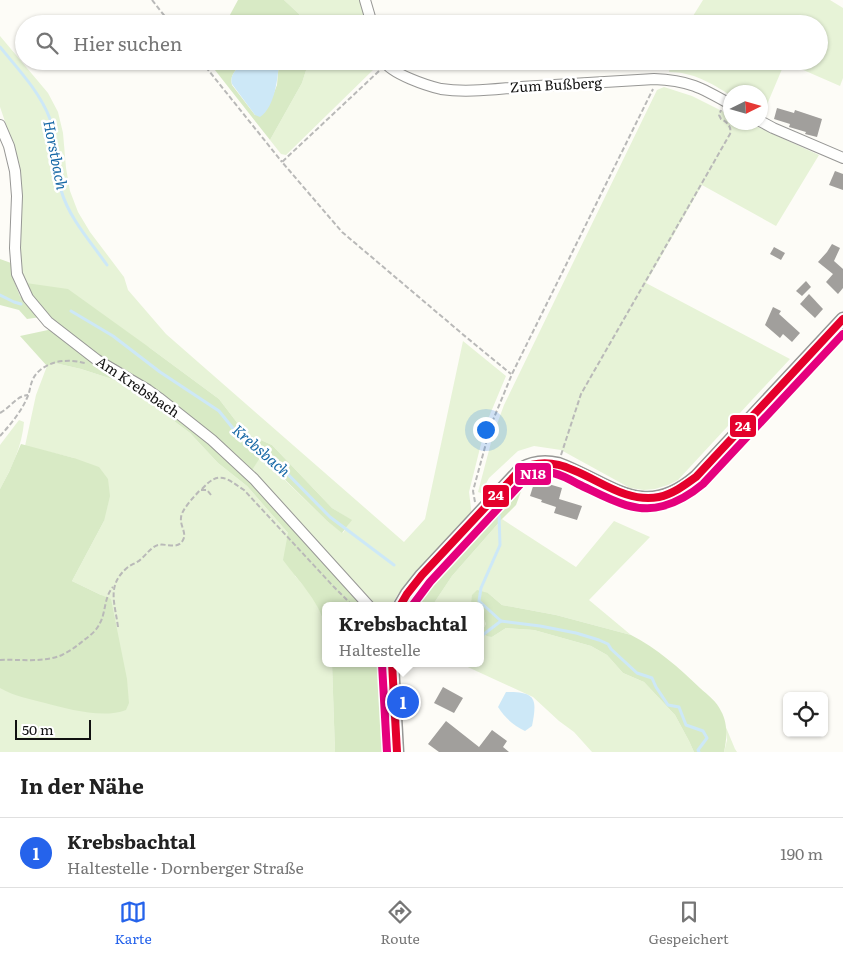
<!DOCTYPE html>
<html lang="de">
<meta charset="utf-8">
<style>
body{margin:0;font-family:Literata,serif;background:#f2f2f2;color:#222}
.controls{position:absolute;right:15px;bottom:15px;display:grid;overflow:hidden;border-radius:8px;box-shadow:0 1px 4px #0004}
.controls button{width:45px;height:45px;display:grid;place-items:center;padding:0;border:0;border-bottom:1px solid #e0e0e0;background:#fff;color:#222;font:25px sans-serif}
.compass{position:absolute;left:723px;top:85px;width:45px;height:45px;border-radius:50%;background:#fff;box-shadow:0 1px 4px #0004;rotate:85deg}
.scale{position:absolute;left:15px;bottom:12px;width:76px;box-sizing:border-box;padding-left:5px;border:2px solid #111;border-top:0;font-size:14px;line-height:18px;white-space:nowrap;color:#111;-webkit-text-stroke:4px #fff;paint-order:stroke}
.you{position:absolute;left:485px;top:429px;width:18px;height:18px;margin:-12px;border:4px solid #fff;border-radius:50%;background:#1a73e8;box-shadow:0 0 0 8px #1a73e833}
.badge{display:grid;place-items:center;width:32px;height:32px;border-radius:50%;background:#2563eb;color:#fff;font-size:16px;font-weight:700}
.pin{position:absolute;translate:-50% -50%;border:2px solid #fff;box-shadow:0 1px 5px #0006}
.popup{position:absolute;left:322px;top:602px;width:162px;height:65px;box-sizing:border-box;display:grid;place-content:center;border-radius:8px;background:#fff;filter:drop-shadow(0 1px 4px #0005);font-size:16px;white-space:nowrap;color:#767676}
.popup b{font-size:19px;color:#222}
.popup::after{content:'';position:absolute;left:50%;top:100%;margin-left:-10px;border:10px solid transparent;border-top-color:#fff}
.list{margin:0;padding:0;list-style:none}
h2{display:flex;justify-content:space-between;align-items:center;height:65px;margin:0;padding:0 20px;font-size:21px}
h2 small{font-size:16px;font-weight:400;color:#767676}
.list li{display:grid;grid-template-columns:32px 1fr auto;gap:15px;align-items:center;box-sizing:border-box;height:70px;padding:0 20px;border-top:1px solid #e0e0e0}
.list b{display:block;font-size:19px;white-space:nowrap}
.list p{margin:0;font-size:16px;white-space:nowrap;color:#767676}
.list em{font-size:16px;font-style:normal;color:#767676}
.icon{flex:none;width:28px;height:28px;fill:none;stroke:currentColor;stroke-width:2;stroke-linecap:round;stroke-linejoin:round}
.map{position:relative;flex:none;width:843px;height:752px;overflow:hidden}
.search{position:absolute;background:#fff;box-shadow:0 1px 4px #0004;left:15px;right:15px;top:15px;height:55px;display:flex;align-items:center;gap:12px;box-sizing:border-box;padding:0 18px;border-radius:28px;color:#767676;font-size:19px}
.sheet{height:135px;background:#fff}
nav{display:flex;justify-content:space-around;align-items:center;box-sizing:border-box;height:70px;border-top:1px solid #e0e0e0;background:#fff;font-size:14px;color:#767676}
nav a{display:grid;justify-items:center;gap:2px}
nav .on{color:#2563eb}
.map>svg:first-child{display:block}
.green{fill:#e7f3d7}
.forest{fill:#d8eac5}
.water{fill:#cde8f7}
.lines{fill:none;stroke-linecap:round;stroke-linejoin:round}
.stream{stroke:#cde8f7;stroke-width:3}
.building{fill:#a19f9c}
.minor-casing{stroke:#979795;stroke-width:12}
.tertiary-casing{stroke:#979795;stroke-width:15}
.path{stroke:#b9b9b8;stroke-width:2;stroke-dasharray:5 2.5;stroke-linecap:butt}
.minor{stroke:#fffffe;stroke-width:10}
.tertiary{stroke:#fffffe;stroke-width:12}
.bus-1-casing{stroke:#fff;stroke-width:11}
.bus-2-casing{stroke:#fff;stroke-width:11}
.bus-1{stroke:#e4002b;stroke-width:8}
.bus-2{stroke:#e5007d;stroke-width:8}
.labels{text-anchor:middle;stroke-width:5;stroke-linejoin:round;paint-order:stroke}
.street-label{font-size:14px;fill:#111;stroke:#fff}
.water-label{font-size:15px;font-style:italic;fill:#1768a6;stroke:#fff}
.line-badge{stroke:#fff;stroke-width:2}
.badge-label{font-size:14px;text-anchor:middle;font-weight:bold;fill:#fff}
</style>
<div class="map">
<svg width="843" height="752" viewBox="0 0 843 752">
<rect width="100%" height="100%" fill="#fdfcf7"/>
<g class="green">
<polygon points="284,0 362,0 369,24 304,24 299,14"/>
<path d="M 703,0 L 830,0 L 843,8 L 843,78 L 840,86 L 785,62 L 763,114 L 761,113 L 760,92 L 730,92 L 730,95 C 711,83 693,72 669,72 L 671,61 L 819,61 L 819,24 L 688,24 Z"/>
<polygon points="0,36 48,93 58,112 63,133 66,168 70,191 78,212 90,232 124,277 128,290 166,334 404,542 425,519 463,341 506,376 486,424 469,492 472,516 426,563 398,594 391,606 377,606 251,472 260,456 327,521 343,533 351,520 332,508 272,445 245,433 219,399 150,348 26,283 19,269 22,204 19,162 0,107"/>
<polygon points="309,61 378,61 378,64 374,69 286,155 281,154 270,140 302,83"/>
<polygon points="664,87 692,96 730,115 730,122 749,123 819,155 776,226 702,185 646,283 790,359 678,480 668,485 655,489 644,490 630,488 561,450 534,446 518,451 489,478 481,493 478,492 493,435 504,405 657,90"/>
<polygon points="55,363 81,369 112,379 150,403 190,433 218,463 247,486 288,533 295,576 312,595 323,617 325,625 326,663 332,663 335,752 0,752 0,615 101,595 72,581 104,521 74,458 25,446 36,395 47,366"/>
<path d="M 19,420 L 24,422 C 22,446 12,467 0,489 L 0,445 Z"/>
<polygon points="502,519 576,567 614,521 650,537 589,600 631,635 556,615 502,605 488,593 471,604 473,606 432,606 452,576"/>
<polygon points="481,614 484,619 486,624 483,629 492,637 506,628 534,630 591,646 607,655 623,673 644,682 675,715 689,741 694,752 592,752 574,732 559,721 533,697 459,663 480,663"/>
<polygon points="725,725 735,749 737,752 724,752 727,740"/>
</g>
<g class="forest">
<polygon points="238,0 284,0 299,14 304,24 225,24"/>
<path d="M 213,61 L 245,61 C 238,68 229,74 232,85 L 255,115 L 269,105 L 277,85 L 279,61 L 309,61 L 302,83 L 270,140 L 211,65 Z"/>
<polygon points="0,259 11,263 14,281 20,296 41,317 27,319 19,310 0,305"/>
<polygon points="26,283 68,289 150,348 219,399 245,433 272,445 332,508 352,520 342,533 327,521 261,456 251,472 53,321 33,297"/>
<path d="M 48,330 L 57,331 L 147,392 L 233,462 L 364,606 L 326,606 L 325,625 C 317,598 299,582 283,560 L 288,533 L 247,486 L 218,463 L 190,433 L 150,403 L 112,379 L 81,369 L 55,363 L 47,366 L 20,336 Z"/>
<path d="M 21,444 L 74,458 L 99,467 L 108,479 L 110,496 L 104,521 L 72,581 L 101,595 L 111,599 L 127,679 L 129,703 L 126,710 C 102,719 69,709 45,703 C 29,699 14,696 0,688 L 0,489 L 9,472 Z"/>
<polygon points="516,482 523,486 516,505 502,519 452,576 432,606 418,606 411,600"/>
<path d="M 477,590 L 488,593 L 502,605 L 556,615 L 631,635 C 657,648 679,668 700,688 C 708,695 717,702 721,711 C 728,723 727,739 724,752 L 694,752 L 689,741 L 675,715 L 644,682 L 623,673 L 607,655 L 591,646 L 534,630 L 506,628 L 492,637 L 487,636 L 483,633 L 483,629 L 486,624 C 483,616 480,615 480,606 L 473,606 L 471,604 L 472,595 Z"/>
<polygon points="332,663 383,663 389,752 335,752"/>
</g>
<g class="water">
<path d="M 245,61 L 279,61 C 278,78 275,107 260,117 L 255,115 L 232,84 C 229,74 238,68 245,61 Z"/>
<path d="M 506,692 C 537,691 537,700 532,726 L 525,731 C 513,725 505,718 498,707 Z"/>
</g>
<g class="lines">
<g class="stream">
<path d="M 0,47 C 18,69 40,92 50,119 C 56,135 57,154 59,171 C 59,177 59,184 61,190 C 69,218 90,241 107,265"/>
<polyline points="0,295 14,302 21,304"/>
<polyline points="71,311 113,336 160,372 219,411 240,437 267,453 330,517 394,565"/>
<polyline points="499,515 500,545 481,588 479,601 501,621"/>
<polyline points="480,637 501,621 540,626 576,633 599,640 608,644 611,649 637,673 652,678 656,687 668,705 679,707 686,725 703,731 707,738 698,750 699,752"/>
</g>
</g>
<g class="building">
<polygon points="777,108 794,113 795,110 822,119 817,137 805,134 806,132 789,127 790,124 774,119"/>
<polygon points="835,171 843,174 843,190 829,185"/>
<polygon points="832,244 840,248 834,261 843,269 843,288 838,294 826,282 833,274 818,262 827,252"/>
<polygon points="774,247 785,253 781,260 770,254"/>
<polygon points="806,281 811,287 802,296 796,291"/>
<polygon points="809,294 823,309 815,318 800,304"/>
<polygon points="773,307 781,311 779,314 800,333 792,342 783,334 780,338 765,325"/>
<polygon points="535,480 562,488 559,499 582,506 577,520 554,513 556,507 541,502 542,500 530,496"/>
<polygon points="443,687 463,698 454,713 434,703"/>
<polygon points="446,721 479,747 492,730 507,741 503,747 509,752 439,752 428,744"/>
</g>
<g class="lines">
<g class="minor-casing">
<g id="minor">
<polyline points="365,0 372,24"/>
<path d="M 384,61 C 391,74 428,86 441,89 C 467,93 495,89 521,87 C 566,84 610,82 654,79 C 688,80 702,88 730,104"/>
<polyline points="760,121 773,128 843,158"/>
<polyline points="0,125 9,146 15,171 17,196 15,248 17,274 28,298 48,322 97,360 148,390 159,398 212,440 254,479 369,606"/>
</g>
</g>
<g class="tertiary-casing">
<g id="tertiary">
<path d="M 400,606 L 407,594 L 422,575 L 521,469 C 533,462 545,461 558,464 C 610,483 643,523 696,477 L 843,319"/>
<polyline points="392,663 397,752"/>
</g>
</g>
<g class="path">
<polyline points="152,0 171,24"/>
<polyline points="201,61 282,162"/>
<polyline points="379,71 282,162 342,232 466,337 511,374"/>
<path d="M 0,413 C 11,407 16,396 28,395"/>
<path d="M 0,436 C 10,425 21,412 27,398 C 30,392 30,385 33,379 C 38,368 53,361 65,361 C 72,360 79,362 85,363"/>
<path d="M 561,455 L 581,394 L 730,134 C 732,127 727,122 721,119 L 719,115 L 721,110"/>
<path d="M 202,489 C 219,470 226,478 244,490 L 333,586 L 353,606"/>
<polyline points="475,502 473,491 491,425 512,374 653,89"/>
<path d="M 118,627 C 115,603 106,585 128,567 C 132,564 137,563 141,559 C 146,555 151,547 158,545 C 166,543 178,550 183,540 C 187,533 180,526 181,518 C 181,510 194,497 200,490 L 207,490 L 211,495"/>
<path d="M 0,660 C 19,659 44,663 62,655 C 70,651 77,646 84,640 C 90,636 97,630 100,623 C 106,612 104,597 113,587"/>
</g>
<use href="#minor" class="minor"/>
<use href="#tertiary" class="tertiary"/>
<g class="bus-1-casing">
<g id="bus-1">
<path d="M 400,606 L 407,594 L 422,575 L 521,469 C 569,444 609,507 659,497 C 673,494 685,485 696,477 L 843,319"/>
<polyline points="392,663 397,752"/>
</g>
</g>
<g class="bus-2-casing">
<g id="bus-2">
<path d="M 412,606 L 430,582 L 527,477 C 535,473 544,471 553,473 C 562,475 571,480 578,484 C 604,496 634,515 663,506 C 678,502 691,494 703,484 L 843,334"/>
<polyline points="382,664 387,752"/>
</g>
</g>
<use href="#bus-1" class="bus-1"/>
<use href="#bus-2" class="bus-2"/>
</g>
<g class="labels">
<g class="street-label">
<text transform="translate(556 85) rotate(-3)" y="5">Zum Bußberg</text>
<text transform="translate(138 387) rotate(34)" y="5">Am Krebsbach</text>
</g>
<g class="water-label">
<text transform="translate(55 155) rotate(79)" y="5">Horstbach</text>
<text transform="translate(261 451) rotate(41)" y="5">Krebsbach</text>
</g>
</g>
<g class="line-badge">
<rect x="729" y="414" width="28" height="24" rx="5" fill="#e4002b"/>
<rect x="514" y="462" width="38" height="24" rx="5" fill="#e5007d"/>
<rect x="482" y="484" width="28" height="24" rx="5" fill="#e4002b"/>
</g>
<g class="badge-label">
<text x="743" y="431">24</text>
<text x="533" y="479">N18</text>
<text x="496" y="500">24</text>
</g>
</svg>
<div class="controls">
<button><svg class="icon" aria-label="locate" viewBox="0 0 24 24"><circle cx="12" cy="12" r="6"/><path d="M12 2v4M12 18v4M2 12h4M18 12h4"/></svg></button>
</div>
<svg class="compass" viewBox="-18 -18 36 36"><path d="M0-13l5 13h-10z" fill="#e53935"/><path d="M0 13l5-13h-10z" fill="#767676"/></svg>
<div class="scale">50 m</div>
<div class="you"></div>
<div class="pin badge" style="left:403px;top:702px">1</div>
<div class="popup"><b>Krebsbachtal</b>Haltestelle</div>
<div class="search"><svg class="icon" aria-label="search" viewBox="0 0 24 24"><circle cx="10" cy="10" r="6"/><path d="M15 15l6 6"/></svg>Hier suchen</div>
</div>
<section class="sheet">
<h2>In der Nähe<small></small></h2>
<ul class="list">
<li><span class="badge">1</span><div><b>Krebsbachtal</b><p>Haltestelle · Dornberger Straße</p></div><em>190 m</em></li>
</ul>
</section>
<nav>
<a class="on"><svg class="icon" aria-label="map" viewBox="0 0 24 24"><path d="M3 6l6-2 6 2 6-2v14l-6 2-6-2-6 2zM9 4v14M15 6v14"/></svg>Karte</a>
<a><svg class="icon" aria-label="directions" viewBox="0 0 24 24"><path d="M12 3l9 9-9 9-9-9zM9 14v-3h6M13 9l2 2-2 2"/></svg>Route</a>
<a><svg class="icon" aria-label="saved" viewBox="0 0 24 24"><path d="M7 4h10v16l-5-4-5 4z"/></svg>Gespeichert</a>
</nav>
